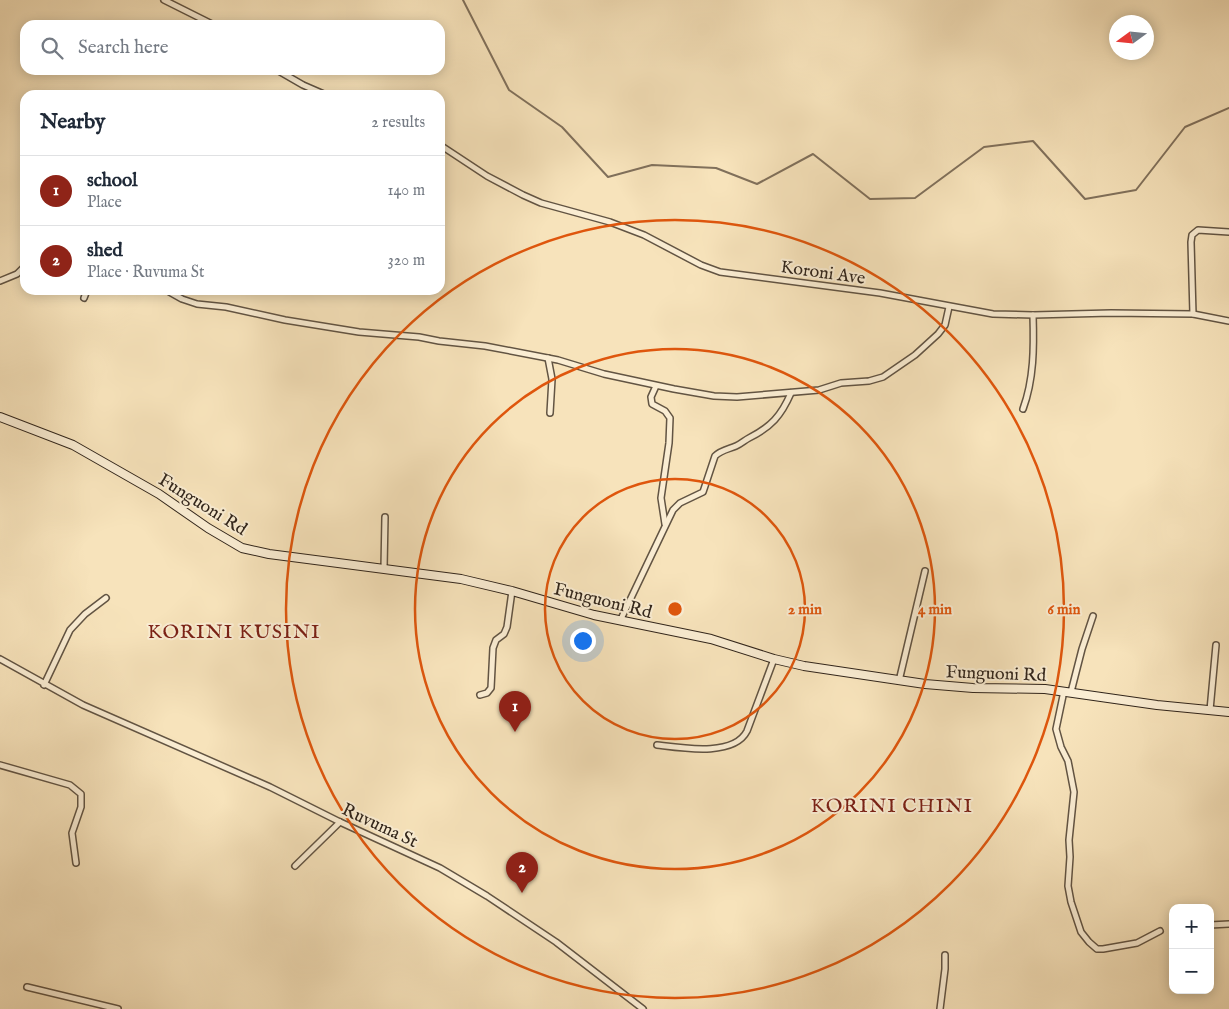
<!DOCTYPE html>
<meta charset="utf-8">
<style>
body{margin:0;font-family:"IM FELL English",serif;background:#f6f6f7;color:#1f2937}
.controls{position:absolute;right:15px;bottom:15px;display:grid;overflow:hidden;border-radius:10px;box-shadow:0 2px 12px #0003}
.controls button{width:45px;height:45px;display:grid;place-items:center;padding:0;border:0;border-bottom:1px solid #e0e1e3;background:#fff;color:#1f2937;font:25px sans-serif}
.compass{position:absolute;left:1109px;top:15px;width:45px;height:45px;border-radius:50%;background:#fff;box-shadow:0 2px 12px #0003;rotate:255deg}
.you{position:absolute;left:582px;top:640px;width:18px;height:18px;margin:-12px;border:4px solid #fff;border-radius:50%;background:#1a73e8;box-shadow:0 0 0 8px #1a73e833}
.badge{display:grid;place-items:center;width:32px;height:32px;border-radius:50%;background:#8f2418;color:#fff;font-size:16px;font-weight:700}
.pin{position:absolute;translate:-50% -41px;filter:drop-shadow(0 1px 2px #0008)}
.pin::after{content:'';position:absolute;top:26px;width:18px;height:15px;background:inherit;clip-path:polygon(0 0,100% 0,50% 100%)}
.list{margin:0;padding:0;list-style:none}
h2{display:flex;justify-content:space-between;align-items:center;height:65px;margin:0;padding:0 20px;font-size:21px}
h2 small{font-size:16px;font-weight:400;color:#747a83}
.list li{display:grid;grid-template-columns:32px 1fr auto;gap:15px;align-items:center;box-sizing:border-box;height:70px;padding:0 20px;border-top:1px solid #e0e1e3}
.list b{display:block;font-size:19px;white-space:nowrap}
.list p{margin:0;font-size:16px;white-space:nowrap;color:#747a83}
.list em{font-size:16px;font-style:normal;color:#747a83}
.icon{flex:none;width:28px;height:28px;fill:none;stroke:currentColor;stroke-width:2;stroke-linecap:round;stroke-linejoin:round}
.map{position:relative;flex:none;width:1229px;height:1009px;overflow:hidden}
.search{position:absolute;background:#fff;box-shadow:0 2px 12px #0003;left:20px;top:20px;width:425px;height:55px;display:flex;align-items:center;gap:12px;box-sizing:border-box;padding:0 18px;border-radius:15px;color:#747a83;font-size:19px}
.panel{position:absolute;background:#fff;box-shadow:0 2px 12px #0003;left:20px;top:90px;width:425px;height:205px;border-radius:15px}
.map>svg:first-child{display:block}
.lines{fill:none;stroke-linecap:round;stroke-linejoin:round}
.stream{stroke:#80705b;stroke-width:2}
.street-casing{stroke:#625443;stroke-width:8}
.secondary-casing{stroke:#31251b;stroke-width:10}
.street{stroke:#faedd3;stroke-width:5}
.secondary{stroke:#faedd3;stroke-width:8}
.ring{fill:none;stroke:#df560d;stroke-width:2.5}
.labels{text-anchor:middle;stroke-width:4;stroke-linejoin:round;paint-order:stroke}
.street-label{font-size:18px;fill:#31251b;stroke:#faedd3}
.quarter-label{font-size:20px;letter-spacing:1px;fill:#7a1f14;stroke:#faedd3}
.centre{fill:#df560d;stroke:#faedd3;stroke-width:2.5}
.ring-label{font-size:15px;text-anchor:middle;font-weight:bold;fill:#df560d;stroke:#faedd3;stroke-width:4;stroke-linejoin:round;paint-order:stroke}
</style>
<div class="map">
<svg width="1229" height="1009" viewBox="0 0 1229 1009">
<rect width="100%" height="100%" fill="#f7e3bb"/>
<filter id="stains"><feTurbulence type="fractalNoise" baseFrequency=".004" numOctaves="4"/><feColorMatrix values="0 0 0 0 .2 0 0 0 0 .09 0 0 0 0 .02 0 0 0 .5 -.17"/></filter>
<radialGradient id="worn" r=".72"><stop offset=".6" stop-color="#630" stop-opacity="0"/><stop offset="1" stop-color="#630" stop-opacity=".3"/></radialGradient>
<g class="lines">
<polyline class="stream" points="463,0 509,90 562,127 608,177 652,165 716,168 757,184 813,154 870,199 915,198 984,147 1033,141 1085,199 1136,190 1185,127 1229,108"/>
<g class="street-casing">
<g id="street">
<polyline points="164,0 214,25"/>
<polyline points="277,70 303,85 326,95"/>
<polyline points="440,145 487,176 523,195 541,203 610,222 644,235 701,265 720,272 880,293 993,314 1033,315 1111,313 1193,314 1229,321"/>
<polyline points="0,281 17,274 25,266"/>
<polyline points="166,290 182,299 197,304 226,307 285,320 359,332 419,337 439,341 485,346 558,360 604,374 674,389 714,396 737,397 819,390 841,383 869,381 883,377 915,355 938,334 945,325 949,307"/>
<polyline points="84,298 87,290"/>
<polyline points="1193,314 1191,242 1192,235 1198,230 1229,232"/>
<polyline points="548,358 552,379 550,413"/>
<polyline points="656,386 651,397 652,404 665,411 670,418 669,443 661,498 665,524"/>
<path d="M 1023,409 C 1034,379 1034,347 1033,315"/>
<polyline points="384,568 385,517"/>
<path d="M 620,621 L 673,510 L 680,503 L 703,492 L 715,456 C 721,450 729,449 736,446 C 741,444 745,440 749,438 C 771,427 781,416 791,393"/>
<polyline points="0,659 83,705 270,787 340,822 440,868 487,896 556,942 643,1009"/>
<polyline points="899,681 925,571"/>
<polyline points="44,685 70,630 85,614 106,598"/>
<polyline points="1064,691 1056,729 1061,747 1068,761 1074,792 1069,840 1070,857 1068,886 1071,902 1081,932 1089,942 1097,949 1103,949 1137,943 1160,931"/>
<polyline points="1071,692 1082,649 1093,616"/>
<polyline points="480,695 487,693 491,688 493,648 496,640 504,634 507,627 512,591"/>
<polyline points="1210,710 1216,645"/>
<path d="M 657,745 C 682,748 734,757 747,731 L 774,659"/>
<polyline points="0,765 70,785 81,794 81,807 72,833 76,863"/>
<polyline points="295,866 340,822"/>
<polyline points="1210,925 1229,924"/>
<polyline points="27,987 118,1009"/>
<polyline points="940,1009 945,969 945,955"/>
</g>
</g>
<g class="secondary-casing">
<polyline id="secondary" points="0,417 73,445 159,494 208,528 242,548 269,554 461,579 512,591 594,615 711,639 774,659 804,666 925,684 973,688 1045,689 1157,705 1229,712"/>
</g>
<use href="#street" class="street"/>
<use href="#secondary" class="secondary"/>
</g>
<g class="ring">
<circle cx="675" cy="609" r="130"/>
<circle cx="675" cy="609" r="260"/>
<circle cx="675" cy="609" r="389"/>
</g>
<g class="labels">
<g class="street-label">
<text transform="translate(823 272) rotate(8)" y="6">Koroni Ave</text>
<text transform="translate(203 504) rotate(32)" y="6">Funguoni Rd</text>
<text transform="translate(603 600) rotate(14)" y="6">Funguoni Rd</text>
<text transform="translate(996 673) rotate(2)" y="6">Funguoni Rd</text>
<text transform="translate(380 825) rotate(25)" y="6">Ruvuma St</text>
</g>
<g class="quarter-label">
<text x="234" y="638">KORINI KUSINI</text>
<text x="892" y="812">KORINI CHINI</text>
</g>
</g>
<circle cx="675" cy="609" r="8" class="centre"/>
<g class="ring-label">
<text x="805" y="614">2 min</text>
<text x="935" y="614">4 min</text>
<text x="1064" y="614">6 min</text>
</g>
<rect width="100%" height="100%" filter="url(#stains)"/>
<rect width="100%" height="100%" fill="url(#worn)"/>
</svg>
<div class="controls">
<button>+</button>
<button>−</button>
</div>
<svg class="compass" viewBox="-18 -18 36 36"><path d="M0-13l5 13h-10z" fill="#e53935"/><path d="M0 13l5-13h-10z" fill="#747a83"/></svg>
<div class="you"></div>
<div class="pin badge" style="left:515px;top:732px">1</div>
<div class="pin badge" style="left:522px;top:893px">2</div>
<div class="search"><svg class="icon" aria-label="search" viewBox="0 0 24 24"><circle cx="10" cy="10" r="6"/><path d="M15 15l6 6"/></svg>Search here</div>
<section class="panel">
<h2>Nearby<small>2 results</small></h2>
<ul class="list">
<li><span class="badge">1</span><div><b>school</b><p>Place</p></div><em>140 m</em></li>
<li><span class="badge">2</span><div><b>shed</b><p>Place · Ruvuma St</p></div><em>320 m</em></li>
</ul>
</section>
</div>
